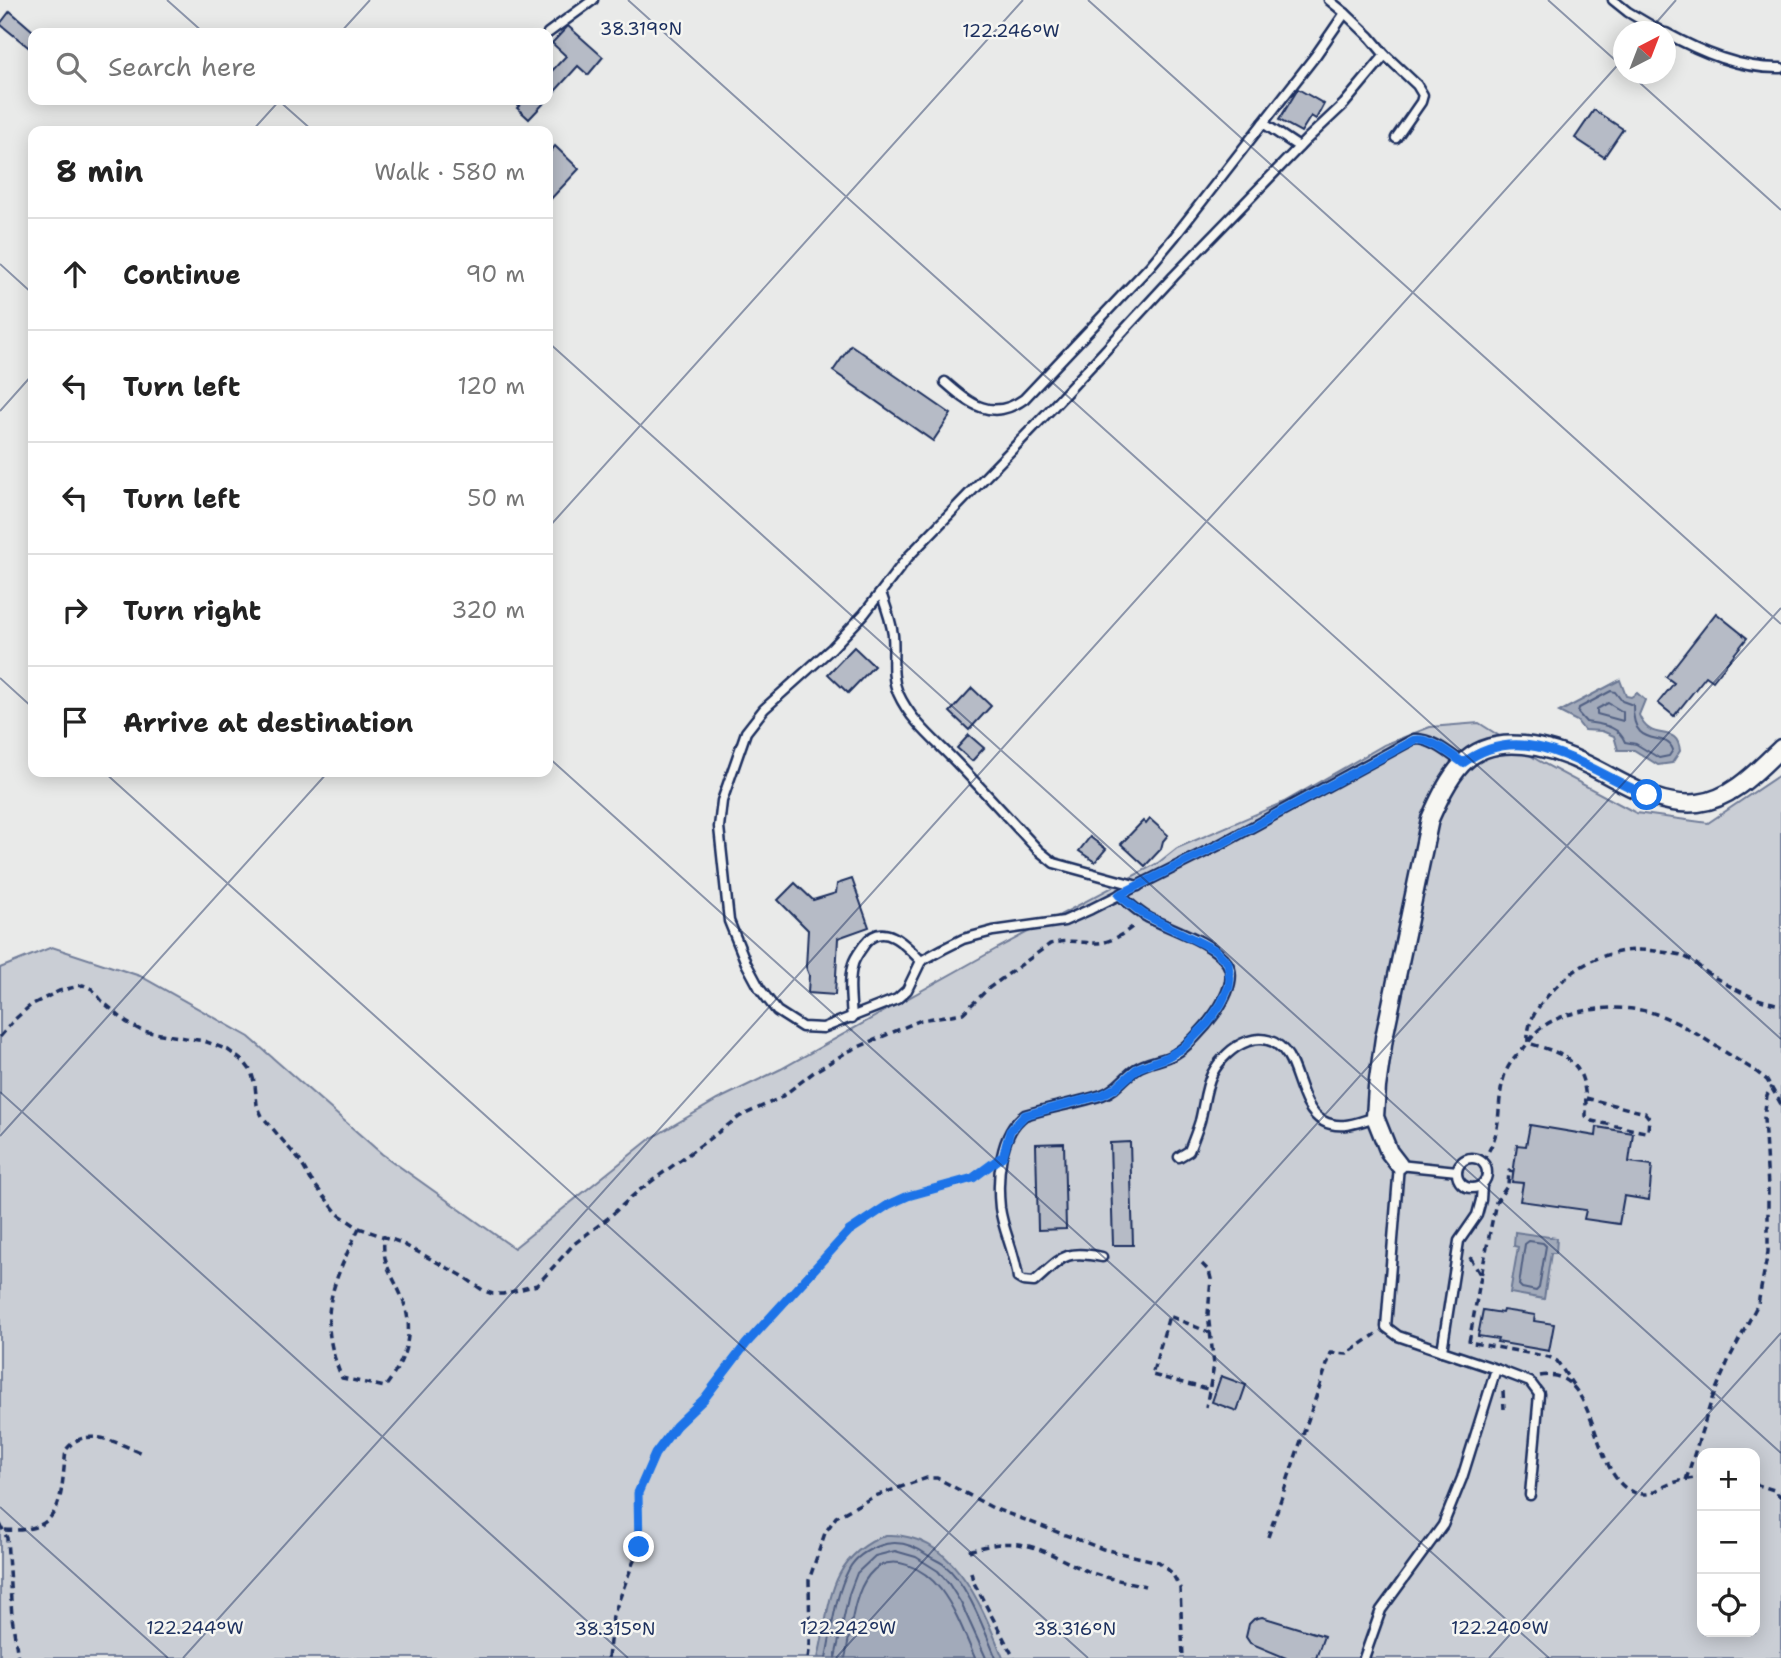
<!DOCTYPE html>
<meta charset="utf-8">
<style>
body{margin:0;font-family:"Shantell Sans",sans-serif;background:#f2f2f2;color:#222}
.controls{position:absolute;right:21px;bottom:21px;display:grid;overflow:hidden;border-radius:14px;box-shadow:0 4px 18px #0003}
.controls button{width:63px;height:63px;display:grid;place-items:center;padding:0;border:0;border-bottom:2px solid #e0e0e0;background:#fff;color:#222;font:35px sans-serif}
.compass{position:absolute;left:1613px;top:21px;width:63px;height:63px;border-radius:50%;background:#fff;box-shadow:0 4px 18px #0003;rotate:42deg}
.stop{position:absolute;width:21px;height:21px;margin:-16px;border:5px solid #1a73e8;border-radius:50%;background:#fff}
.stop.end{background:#1a73e8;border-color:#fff;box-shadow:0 2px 7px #0008}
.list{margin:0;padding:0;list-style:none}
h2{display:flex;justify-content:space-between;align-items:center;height:91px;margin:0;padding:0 28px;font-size:30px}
h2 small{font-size:23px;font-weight:400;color:#767676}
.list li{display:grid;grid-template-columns:46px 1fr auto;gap:21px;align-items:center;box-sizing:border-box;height:112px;padding:0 28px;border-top:2px solid #e0e0e0}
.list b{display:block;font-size:26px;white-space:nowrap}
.list em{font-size:23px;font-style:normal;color:#767676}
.icon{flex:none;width:38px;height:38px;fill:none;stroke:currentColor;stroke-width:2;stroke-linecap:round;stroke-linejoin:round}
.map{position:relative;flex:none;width:1781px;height:1658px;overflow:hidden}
.search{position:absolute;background:#fff;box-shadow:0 4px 18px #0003;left:28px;top:28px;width:525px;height:77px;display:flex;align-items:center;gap:18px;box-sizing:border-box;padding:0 24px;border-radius:14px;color:#767676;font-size:26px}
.panel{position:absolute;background:#fff;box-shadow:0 4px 18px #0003;left:28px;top:126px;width:525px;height:651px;border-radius:14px}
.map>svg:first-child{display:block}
.green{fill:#caced5;stroke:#727e9a;stroke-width:2;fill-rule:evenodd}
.water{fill:#a2aaba;stroke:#6c7995;stroke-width:2}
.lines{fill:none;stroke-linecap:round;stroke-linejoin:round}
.shore{stroke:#516083;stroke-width:2}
.building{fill:#b6bbc6;stroke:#1b2f5e;stroke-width:2}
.lane-casing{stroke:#1b2f5e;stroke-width:13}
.street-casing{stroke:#1b2f5e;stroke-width:21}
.path{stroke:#1b2f5e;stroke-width:3.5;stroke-dasharray:7 5;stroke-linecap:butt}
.lane{stroke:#f6f6f2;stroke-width:8}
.street{stroke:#f6f6f2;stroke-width:16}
.route{stroke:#1a73e8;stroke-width:9}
.ticks{fill:none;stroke:#1b2f5e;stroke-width:2;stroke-opacity:0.45}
.ticks-label{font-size:18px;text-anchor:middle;fill:#1b2f5e;stroke:#f6f6f2;stroke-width:5;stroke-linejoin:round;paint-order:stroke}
</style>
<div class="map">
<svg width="1781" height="1658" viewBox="0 0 1781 1658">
<rect width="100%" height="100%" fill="#e9eae9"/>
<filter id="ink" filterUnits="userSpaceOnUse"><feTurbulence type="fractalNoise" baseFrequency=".0143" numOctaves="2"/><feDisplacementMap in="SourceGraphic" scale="14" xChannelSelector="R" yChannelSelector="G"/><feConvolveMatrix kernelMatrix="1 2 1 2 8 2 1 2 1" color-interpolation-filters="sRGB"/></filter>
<g filter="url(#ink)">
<path class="green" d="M 1479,723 L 1539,761 L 1636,813 L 1708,823 L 1781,774 L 1781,1658 L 0,1658 L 0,968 L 52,947 L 140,976 L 249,1037 L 382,1154 L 514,1248 L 650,1139 L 717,1100 L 781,1069 L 998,948 L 1158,863 L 1177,848 L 1284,802 L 1384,745 L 1430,727 ZM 1702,1453 L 1755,1453 L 1755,1632 L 1702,1632 Z"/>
<g class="water">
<path d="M 1620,680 L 1626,696 L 1631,697 L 1637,693 L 1645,700 L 1639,715 C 1651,746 1677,721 1680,751 L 1672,763 L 1658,765 L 1634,750 L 1618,750 L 1614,736 L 1602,731 L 1584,730 L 1577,721 L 1559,712 Z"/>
<polygon points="1515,1232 1557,1238 1556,1253 1551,1253 1544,1299 1510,1293 1518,1247 1514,1246"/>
<path d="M 886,1535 C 954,1532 982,1606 1003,1658 L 818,1658 C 831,1604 827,1558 886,1535 Z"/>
</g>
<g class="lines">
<g class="shore">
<path d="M 1611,691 L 1615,692 L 1622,701 L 1633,705 C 1632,752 1666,729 1673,750 L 1669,756 L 1659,758 L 1636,744 L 1625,742 C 1618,725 1603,725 1586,722 L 1578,713 L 1579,708 Z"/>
<polygon points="1608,703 1623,712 1623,721 1597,714 1597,709"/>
<polygon points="1529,1241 1543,1243 1546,1246 1539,1288 1536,1291 1522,1288 1519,1285 1525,1244"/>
<path d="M 826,1658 C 832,1629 835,1595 849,1569 C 855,1558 867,1550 879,1546 C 897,1539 914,1545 929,1556 C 933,1559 939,1561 943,1564 C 968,1583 984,1630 996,1658"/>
<polyline points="835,1658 849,1594 857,1573 875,1556 895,1551 916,1557 938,1571 949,1584 961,1603 986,1658"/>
<path d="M 845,1658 C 851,1633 852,1596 869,1575 C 890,1549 925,1569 941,1590 C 956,1610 965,1635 975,1658"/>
</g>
</g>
<g class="building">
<polygon points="10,11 33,31 33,51 0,24"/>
<polygon points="568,26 603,57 588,75 578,66 548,99 548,75 566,56 552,43"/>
<polygon points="1298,89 1324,104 1316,119 1311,116 1301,132 1279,120"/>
<polygon points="525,100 547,100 529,119 517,108"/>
<polygon points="1594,110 1623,129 1604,157 1575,138"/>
<polygon points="555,146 579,169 548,202 548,155"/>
<polygon points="851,345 951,414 933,441 833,371"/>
<polygon points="1716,613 1747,638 1713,681 1706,676 1674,716 1658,703 1674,683 1666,677"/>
<polygon points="854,647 874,666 848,693 828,674"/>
<polygon points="972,688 991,706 969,730 950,712"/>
<polygon points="969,735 984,748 972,761 957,748"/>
<polygon points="1150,819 1168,835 1163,841 1161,849 1145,866 1121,844 1143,821 1146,824"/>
<polygon points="1090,837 1106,849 1095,862 1079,851"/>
<polygon points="852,879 869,927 838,938 835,995 808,993 809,975 806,967 808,930 778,900 795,883 813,900 836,893 837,884"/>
<polygon points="1530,1125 1596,1136 1597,1127 1633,1133 1629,1162 1652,1165 1649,1200 1624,1196 1619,1224 1584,1219 1586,1210 1520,1201 1523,1183 1512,1182 1517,1145 1526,1146"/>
<polygon points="1130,1142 1133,1245 1113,1245 1110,1143"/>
<polygon points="1064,1143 1066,1229 1038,1230 1036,1144"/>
<polygon points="1483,1310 1502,1313 1503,1310 1535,1315 1534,1321 1554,1324 1549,1351 1497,1342 1498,1339 1478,1336"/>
<polygon points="1221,1376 1246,1385 1237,1411 1212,1402"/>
<polygon points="1262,1617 1324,1636 1316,1658 1286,1658 1250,1643 1246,1637 1249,1624 1254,1619"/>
</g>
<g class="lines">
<g class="lane-casing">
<g id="lane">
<polyline points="1613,0 1628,12 1662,32"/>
<path d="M 1345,13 L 1370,37 L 1385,55 L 1344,104 L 1307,139 L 1174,276 L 1052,408 L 908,557 L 864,614 L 832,648 L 764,709 L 746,732 L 722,801 L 719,827 L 729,921 L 746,963 L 760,989 L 777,1011 L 802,1027 L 823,1028 L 897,999 L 907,990 L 921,961 L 943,949 L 963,939 L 993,931 L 1064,921 L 1091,909 L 1219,845 L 1414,739 C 1432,738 1449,753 1463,763"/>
<polyline points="548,33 593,0"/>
<path d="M 1666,33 C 1701,52 1740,69 1781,68"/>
<polyline points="1385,55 1417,85 1423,95 1421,102 1396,138"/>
<polyline points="1263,123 1299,147"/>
<path d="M 945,382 C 970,404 992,422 1024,399 L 1150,266 L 1175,236 L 1316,55 L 1345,13 L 1329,0"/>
<path d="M 881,593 C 886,607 891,620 893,635 C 895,655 890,674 898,693 C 911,722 936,741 957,763 C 985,792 1011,821 1038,850 L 1054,863 L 1138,886"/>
<path d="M 852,1018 C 851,1001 848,980 853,964 C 855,957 860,951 864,945 C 883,919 906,945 921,961"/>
<path d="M 1179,1157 L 1189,1151 C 1193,1141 1197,1131 1200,1121 C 1204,1106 1205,1088 1212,1074 C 1227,1045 1266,1022 1288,1056 C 1299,1074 1303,1111 1323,1121 C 1339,1130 1358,1123 1375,1117"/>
<circle cx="1472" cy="1173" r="15"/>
<polyline points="1457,1171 1399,1165 1386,1327 1398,1336 1442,1351 1459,1241 1477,1215 1481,1200 1482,1185"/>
<path d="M 1102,1257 C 1063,1249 1062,1258 1034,1282 L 1023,1281 L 1018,1278 C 1015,1252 1003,1231 1000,1208 C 997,1179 999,1133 1025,1115 C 1050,1107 1078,1103 1102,1095 C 1117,1090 1124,1077 1136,1069 C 1148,1061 1163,1061 1175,1054 C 1196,1041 1244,988 1227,963 C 1213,942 1171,929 1149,918 C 1138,912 1129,903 1119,895"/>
<polyline points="1496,1369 1530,1382 1539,1394 1530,1495"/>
<polyline points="1364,1658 1381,1610 1443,1525 1462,1478 1496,1369 1442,1351"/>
</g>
</g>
<g class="street-casing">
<path id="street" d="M 1399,1165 L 1389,1152 L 1375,1117 L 1377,1087 L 1384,1038 L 1430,819 C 1438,801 1448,779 1462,764 C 1494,730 1552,747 1588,765 C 1624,782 1656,807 1698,803 C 1731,800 1758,770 1781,748"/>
</g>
<g class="path">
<path d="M 0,1037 L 14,1020 L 31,1005 L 59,991 L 83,985 L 92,989 L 102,1001 L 126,1022 L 142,1031 L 204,1041 L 228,1050 L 245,1063 L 251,1071 L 255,1085 L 257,1105 L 262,1116 L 300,1161 L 311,1180 L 338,1214 L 359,1228 L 399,1242 L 461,1275 L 484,1291 L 493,1294 L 503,1294 L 537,1285 L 574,1244 L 607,1219 L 637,1192 L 739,1117 L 780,1098 L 814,1072 L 847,1052 L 921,1020 L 963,1013 L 989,988 L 1050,944 C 1090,934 1095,958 1136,924"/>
<path d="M 1586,1098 L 1645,1113 L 1649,1118 L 1648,1131 L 1645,1132 L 1592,1121 L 1586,1116 C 1587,1066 1575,1056 1528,1043 C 1526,1018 1542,1001 1559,984 C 1587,957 1622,945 1661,952 C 1669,953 1680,953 1687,958 C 1695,962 1701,969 1709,974 C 1732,988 1753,1000 1781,1005"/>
<path d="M 1482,1161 C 1506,1130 1494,1106 1505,1074 C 1509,1063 1516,1056 1524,1048 C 1530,1041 1534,1033 1541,1028 C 1568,1007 1625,1003 1656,1014 C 1686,1024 1725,1053 1754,1070 L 1767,1080 L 1781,1104"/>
<path d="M 359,1228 C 332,1285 316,1316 342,1378 L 385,1387 C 407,1358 416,1330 401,1295 C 391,1272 382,1264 384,1238"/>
<polyline points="1470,1257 1481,1276 1496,1202 1508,1185 1509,1171 1514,1172"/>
<polyline points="1202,1264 1209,1271 1211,1279 1208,1314 1214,1365 1206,1407"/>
<polyline points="1481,1276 1469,1342 1549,1357 1557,1361 1573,1385"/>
<polyline points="1211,1333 1169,1316 1152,1375 1211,1390"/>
<path d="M 1540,1376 C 1605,1364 1587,1496 1646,1494 C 1653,1494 1663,1486 1670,1484 C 1681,1480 1692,1478 1702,1477"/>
<polyline points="1503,1391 1504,1409"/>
<polyline points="1686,1480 1712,1399 1729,1359 1758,1304 1768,1252 1768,1187 1764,1118 1767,1095 1772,1087"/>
<polyline points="1755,1484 1774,1490 1781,1497"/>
<polyline points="0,1524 7,1538 12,1617 18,1658"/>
<path d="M 5,1530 C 66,1533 60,1496 66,1450 C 84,1424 120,1444 144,1454"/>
<polyline points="1268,1537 1331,1353 1347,1354 1376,1334"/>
<path d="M 969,1551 C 1021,1534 1037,1548 1082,1569 C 1101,1578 1126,1581 1145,1586"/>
<polyline points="971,1572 973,1581 1014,1658"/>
<polyline points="608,1658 613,1616 639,1547 638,1493 655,1454 670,1432 704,1399 746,1344 850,1231 888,1205 908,1196 963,1182 987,1168"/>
<polyline points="808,1658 810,1644 809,1580 825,1533 836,1517 875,1496 927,1478 937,1478 993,1508 1103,1549 1159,1562 1172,1573 1180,1588 1183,1658"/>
</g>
<use href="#lane" class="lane"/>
<use href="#street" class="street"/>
</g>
</g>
<g class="lines" filter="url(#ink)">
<path class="route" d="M 639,1547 L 638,1493 L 655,1454 L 676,1426 L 704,1399 L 746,1344 L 849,1231 L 888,1205 L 908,1196 L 973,1178 L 1003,1156 L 1010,1131 L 1025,1115 L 1102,1095 L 1115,1088 L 1138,1068 L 1165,1058 L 1183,1048 L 1208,1023 L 1221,1004 L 1229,987 L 1230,979 L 1228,963 L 1215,950 L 1143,914 L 1119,895 L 1219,845 L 1414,740 C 1432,738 1449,753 1463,763 C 1526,716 1588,771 1647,795"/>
</g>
<path class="ticks" d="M 167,0 L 204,33M 628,0 L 1781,1039M 1088,0 L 1781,624M 1548,0 L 1624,68M 1648,32 L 1676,0M 340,33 L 370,0M 1630,74 L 1781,210M 278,100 L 313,131M 252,131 L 280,100M 0,264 L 33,294M 548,342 L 1781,1453M 0,411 L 33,374M 548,528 L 1023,0M 0,678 L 33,708M 548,757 L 1549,1658M 104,772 L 1088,1658M 0,1092 L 628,1658M 0,1136 L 328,772M 0,1507 L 168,1658M 183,1658 L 1624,58M 836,1658 L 1781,608M 1489,1658 L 1781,1333"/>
<g class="ticks-label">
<text x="641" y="35">38.319°N</text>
<text x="1011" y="37">122.246°W</text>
<text x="195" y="1634">122.244°W</text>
<text x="848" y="1634">122.242°W</text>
<text x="1500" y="1634">122.240°W</text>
<text x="615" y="1635">38.315°N</text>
<text x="1075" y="1635">38.316°N</text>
</g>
</svg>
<div class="controls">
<button>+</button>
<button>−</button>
<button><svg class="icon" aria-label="locate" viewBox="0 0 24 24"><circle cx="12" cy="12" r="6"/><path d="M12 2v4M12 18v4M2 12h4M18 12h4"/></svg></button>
</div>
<svg class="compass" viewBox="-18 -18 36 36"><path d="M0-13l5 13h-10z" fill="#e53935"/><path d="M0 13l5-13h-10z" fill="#767676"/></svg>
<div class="stop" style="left:1647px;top:795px"></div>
<div class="stop end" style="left:639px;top:1547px"></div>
<div class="search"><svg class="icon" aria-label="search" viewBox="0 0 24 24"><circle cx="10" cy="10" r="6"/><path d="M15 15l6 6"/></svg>Search here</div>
<section class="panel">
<h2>8 min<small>Walk · 580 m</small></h2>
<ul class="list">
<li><svg class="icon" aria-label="ahead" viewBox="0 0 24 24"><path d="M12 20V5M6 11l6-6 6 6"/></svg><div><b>Continue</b></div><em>90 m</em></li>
<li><svg class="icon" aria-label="left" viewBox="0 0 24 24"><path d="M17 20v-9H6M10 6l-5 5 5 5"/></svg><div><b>Turn left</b></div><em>120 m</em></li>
<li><svg class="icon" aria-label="left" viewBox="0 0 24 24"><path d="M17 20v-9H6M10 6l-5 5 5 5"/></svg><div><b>Turn left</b></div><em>50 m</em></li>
<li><svg class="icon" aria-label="right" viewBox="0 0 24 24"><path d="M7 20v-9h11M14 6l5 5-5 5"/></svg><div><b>Turn right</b></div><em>320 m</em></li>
<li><svg class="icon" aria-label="arrive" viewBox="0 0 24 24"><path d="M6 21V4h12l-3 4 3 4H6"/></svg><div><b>Arrive at destination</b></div></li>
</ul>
</section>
</div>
